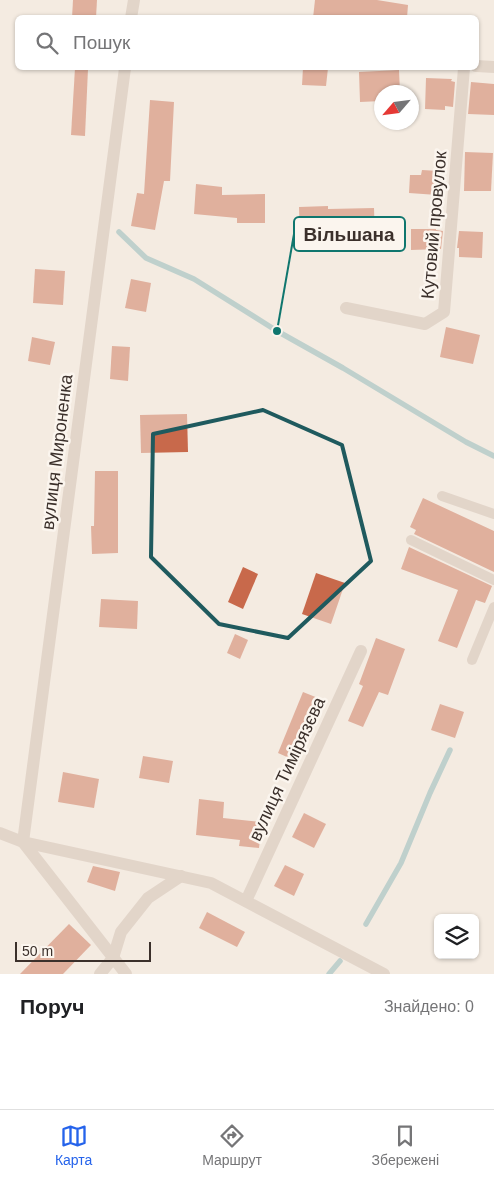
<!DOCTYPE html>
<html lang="uk">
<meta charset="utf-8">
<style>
body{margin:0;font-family:Helvetica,sans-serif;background:#f6f6f6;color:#202124}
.controls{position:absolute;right:15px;bottom:15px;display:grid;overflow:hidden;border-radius:8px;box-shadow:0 1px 4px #0004}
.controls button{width:45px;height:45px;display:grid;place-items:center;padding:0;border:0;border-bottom:1px solid #e0e0e0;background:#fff;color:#202124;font:25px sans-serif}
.compass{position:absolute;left:374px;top:85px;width:45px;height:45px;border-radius:50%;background:#fff;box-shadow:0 1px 4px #0004;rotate:242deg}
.scale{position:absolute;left:15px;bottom:12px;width:136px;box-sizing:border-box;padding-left:5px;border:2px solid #3b302b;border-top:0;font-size:14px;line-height:18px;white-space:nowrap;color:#3b302b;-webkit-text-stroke:4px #fbf5ee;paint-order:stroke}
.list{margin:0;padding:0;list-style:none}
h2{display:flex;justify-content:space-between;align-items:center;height:65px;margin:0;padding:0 20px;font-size:21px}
h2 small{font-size:16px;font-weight:400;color:#757577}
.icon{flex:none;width:28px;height:28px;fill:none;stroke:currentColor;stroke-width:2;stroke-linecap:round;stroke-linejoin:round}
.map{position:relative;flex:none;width:494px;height:974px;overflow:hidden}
.search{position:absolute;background:#fff;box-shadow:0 1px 4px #0004;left:15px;right:15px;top:15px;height:55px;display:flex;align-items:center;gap:12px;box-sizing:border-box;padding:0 18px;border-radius:8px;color:#757577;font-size:19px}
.sheet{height:135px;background:#fff}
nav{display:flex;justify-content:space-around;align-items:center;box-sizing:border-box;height:70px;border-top:1px solid #e0e0e0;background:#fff;font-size:14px;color:#757577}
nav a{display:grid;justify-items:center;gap:2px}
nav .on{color:#2563eb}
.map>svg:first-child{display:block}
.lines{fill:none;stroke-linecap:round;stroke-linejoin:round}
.stream{stroke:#7fb0b2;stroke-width:5.5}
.building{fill:#c8694b}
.lane{stroke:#cdbbac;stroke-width:10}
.street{stroke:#cdbbac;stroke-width:12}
.marked{fill:none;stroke:#1f5a5e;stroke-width:4;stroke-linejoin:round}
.labels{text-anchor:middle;stroke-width:5;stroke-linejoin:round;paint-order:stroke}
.street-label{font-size:18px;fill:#3b302b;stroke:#fbf5ee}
.leader{fill:none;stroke:#0f766e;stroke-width:2}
.callout-dot{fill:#0f766e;stroke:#fbf5ee;stroke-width:2}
.callout{fill:#fbf5ee;stroke:#0f766e;stroke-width:2}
.callout-label{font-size:19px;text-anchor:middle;font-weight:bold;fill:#3b302b}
</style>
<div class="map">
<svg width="494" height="974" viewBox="0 0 494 974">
<rect width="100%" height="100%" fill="#f4ebe1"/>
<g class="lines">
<g class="stream">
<polyline points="119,232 146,258 194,279 277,331 343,368 466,442 494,456"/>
<polyline points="366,924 401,863 430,793 450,750"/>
<polyline points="329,974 340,961"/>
</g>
</g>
<g class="building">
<polygon points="73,0 97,0 96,18 72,18"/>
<polygon points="315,0 377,0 408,5 407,18 313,18"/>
<polygon points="75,68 88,69 85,136 71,135"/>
<polygon points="303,68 328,68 326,86 302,85"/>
<polygon points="399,70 400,92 382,92 382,101 360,102 359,72"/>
<polygon points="426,78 452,79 451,81 455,82 453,107 445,106 445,110 425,109"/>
<polygon points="471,82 494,84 494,115 468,114"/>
<polygon points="150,100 174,102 170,181 164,181 155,230 131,226 137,193 144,194"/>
<polygon points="465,152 493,153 491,191 464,191"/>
<polygon points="422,170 439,171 437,195 409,193 410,175 421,175"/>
<polygon points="196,184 222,187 222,195 265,194 265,223 237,223 237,218 194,214"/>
<polygon points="328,206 328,209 374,208 375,241 345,242 345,239 300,240 299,207"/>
<polygon points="411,229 436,229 436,230 443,231 441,249 411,250"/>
<polygon points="459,231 483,232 482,258 459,257 459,248 457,248"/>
<polygon points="35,269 65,271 63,305 33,303"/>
<polygon points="131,279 151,283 146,312 125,308"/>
<polygon points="446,327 480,335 473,364 440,357"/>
<polygon points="32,337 55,342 50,365 28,361"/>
<polygon points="112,346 130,347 128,381 110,379"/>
<polygon points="187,414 188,452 141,453 140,415"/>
<polygon points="95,471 118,471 118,553 92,554 91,526 94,526"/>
<polygon points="423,498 494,531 494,572 414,534 416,530 410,527"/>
<polygon points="409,547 492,586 485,603 476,600 457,648 438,641 458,590 401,569"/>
<polygon points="243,567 258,574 243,609 228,602"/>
<polygon points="316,573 345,583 331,624 302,614"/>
<polygon points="101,599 138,601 137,629 99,627"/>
<polygon points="235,634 248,640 240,659 227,653"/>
<polygon points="376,638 405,649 388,695 379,692 363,727 348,721 363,686 359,684"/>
<polygon points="303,692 323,700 296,761 278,753"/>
<polygon points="440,704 464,712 455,738 431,730"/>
<polygon points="143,756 173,761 169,783 139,778"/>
<polygon points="63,772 99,779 94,808 58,802"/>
<polygon points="199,799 224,802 223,818 262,822 259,848 239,846 240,840 196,835"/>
<polygon points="304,813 326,824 314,848 292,837"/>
<polygon points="285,865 304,874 294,896 274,886"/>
<polygon points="93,866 120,872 115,891 87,882"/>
<polygon points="207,912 245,932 237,947 199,928"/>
<polygon points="69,924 91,945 63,974 20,974"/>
</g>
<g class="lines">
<g class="lane">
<polyline points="442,496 494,514"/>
<polyline points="411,540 494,580"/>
<polyline points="472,660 494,607"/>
</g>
<g class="street">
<polyline points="131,18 134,0"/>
<polyline points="476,66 494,67"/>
<polyline points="125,68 23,842 126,974"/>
<polyline points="346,308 425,324 444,312 464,68"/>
<polyline points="0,833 23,842 211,883 384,974"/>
<polyline points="246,901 361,651"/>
<polyline points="100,974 113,958 121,932 148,898 181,876"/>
</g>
</g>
<path d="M0 0H494V974H0ZM 263,410 L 342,445 L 371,561 L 288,638 L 219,624 L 151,557 L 153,434 Z" fill="#f4ebe1" fill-opacity=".55" fill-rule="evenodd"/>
<path class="marked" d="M 263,410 L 342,445 L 371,561 L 288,638 L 219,624 L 151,557 L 153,434 Z"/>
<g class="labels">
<g class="street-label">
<text transform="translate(434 225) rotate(-85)" y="6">Кутовий провулок</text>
<text transform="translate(57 452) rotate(-83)" y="6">вулиця Мироненка</text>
<text transform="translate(287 769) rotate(-65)" y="6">вулиця Тимірязєва</text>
</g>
</g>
<path class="leader" d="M277 331L294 234"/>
<circle class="callout-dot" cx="277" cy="331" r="5"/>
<rect class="callout" x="294" y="217" width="111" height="34" rx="5"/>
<g class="callout-label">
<text x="349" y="241">Вільшана</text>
</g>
</svg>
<div class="controls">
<button><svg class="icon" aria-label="layers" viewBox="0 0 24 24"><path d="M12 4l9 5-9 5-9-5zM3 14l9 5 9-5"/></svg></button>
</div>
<svg class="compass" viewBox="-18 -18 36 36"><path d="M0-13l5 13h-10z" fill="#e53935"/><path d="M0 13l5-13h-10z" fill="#757577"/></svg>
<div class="scale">50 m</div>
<div class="search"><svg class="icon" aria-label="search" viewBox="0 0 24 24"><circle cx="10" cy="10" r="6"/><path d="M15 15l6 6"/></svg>Пошук</div>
</div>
<section class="sheet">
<h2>Поруч<small>Знайдено: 0</small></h2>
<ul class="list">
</ul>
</section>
<nav>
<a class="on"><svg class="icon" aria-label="map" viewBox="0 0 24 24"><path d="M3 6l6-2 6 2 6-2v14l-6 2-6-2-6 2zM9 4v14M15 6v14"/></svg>Карта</a>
<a><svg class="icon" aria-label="directions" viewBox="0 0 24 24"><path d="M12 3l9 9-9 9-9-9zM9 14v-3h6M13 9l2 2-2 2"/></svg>Маршрут</a>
<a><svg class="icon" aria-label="saved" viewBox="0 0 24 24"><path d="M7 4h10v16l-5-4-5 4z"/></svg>Збережені</a>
</nav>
